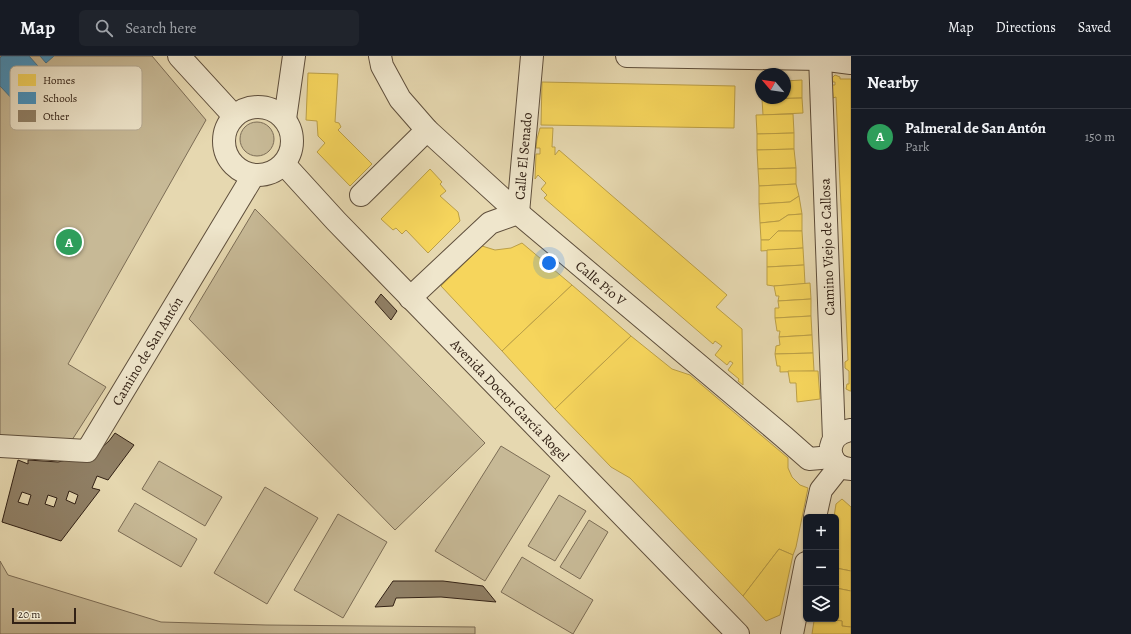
<!DOCTYPE html>
<meta charset="utf-8">
<style>
body{margin:0;font-family:Alegreya,serif;background:#20242c;color:#f1f3f6}
.controls{position:absolute;right:12px;bottom:12px;display:grid;overflow:hidden;border-radius:6px;box-shadow:0 1px 3px #0004}
.controls button{width:36px;height:36px;display:grid;place-items:center;padding:0;border:0;border-bottom:1px solid #363941;background:#171b24;color:#f1f3f6;font:20px sans-serif}
.compass{position:absolute;left:755px;top:12px;width:36px;height:36px;border-radius:50%;background:#171b24;box-shadow:0 1px 3px #0004;rotate:299deg}
.scale{position:absolute;left:12px;bottom:10px;width:64px;box-sizing:border-box;padding-left:4px;border:2px solid #322115;border-top:0;font-size:11px;line-height:14px;white-space:nowrap;color:#322115;-webkit-text-stroke:3px #efe6cc;paint-order:stroke}
.you{position:absolute;left:549px;top:207px;width:14px;height:14px;margin:-10px;border:3px solid #fff;border-radius:50%;background:#1a73e8;box-shadow:0 0 0 6px #1a73e833}
.badge{display:grid;place-items:center;width:26px;height:26px;border-radius:50%;background:#ea580c;color:#fff;font-size:13px;font-weight:700}
.pin{position:absolute;translate:-50% -50%;border:2px solid #fff;box-shadow:0 1px 4px #0006}
.list{margin:0;padding:0;list-style:none}
h2{display:flex;justify-content:space-between;align-items:center;height:52px;margin:0;padding:0 16px;font-size:17px}
h2 small{font-size:13px;font-weight:400;color:#9ea1a6}
.list li{display:grid;grid-template-columns:26px 1fr auto;gap:12px;align-items:center;box-sizing:border-box;height:56px;padding:0 16px;border-top:1px solid #363941}
.list b{display:block;font-size:15px;white-space:nowrap}
.list p{margin:0;font-size:13px;white-space:nowrap;color:#9ea1a6}
.list em{font-size:13px;font-style:normal;color:#9ea1a6}
.icon{flex:none;width:22px;height:22px;fill:none;stroke:currentColor;stroke-width:2;stroke-linecap:round;stroke-linejoin:round}
.map{position:relative;flex:none;width:851px;height:578px;overflow:hidden}
header{display:flex;align-items:center;gap:24px;box-sizing:border-box;height:56px;padding:0 20px;background:#171b24;border-bottom:1px solid #363941}
header strong{font-size:19px}
nav{display:flex;gap:22px;margin-inline-start:auto;font-size:14px}
.search{width:280px;height:36px;background:#20242c;display:flex;align-items:center;gap:10px;box-sizing:border-box;padding:0 14px;border-radius:6px;color:#9ea1a6;font-size:15px}
main{display:flex}
aside{flex:1;background:#171b24}
.map>svg:first-child{display:block}
.green{fill:#c7b996;stroke:#7c6d56}
.homes{fill:#f6d55c;stroke:#bb9f47}
.schools{fill:#4393c3;stroke:#3e718f}
.building{fill:#908066;stroke:#322115;fill-rule:evenodd}
.lines{fill:none;stroke-linecap:round;stroke-linejoin:round}
.minor-casing{stroke:#5f4f3c;stroke-width:24}
.minor{stroke:#efe6cc;stroke-width:22}
.labels{text-anchor:middle;stroke-width:4;stroke-linejoin:round;paint-order:stroke}
.street-label{font-size:14px;fill:#322115;stroke:#efe6cc}
.key{fill:#efe6cc;stroke:#b6ab95;stroke-width:1}
.key-label{font-size:11px;fill:#322115}
</style>
<header>
<strong>Map</strong>
<div class="search"><svg class="icon" aria-label="search" viewBox="0 0 24 24"><circle cx="10" cy="10" r="6"/><path d="M15 15l6 6"/></svg>Search here</div>
<nav><a>Map</a><a>Directions</a><a>Saved</a></nav>
</header>
<main>
<div class="map">
<svg width="851" height="578" viewBox="0 0 851 578">
<rect width="100%" height="100%" fill="#e6d8b0"/>
<filter id="stains"><feTurbulence type="fractalNoise" baseFrequency=".005" numOctaves="4"/><feColorMatrix values="0 0 0 0 .2 0 0 0 0 .09 0 0 0 0 .02 0 0 0 .5 -.17"/></filter>
<radialGradient id="worn" r=".72"><stop offset=".6" stop-color="#630" stop-opacity="0"/><stop offset="1" stop-color="#630" stop-opacity=".3"/></radialGradient>
<g class="green">
<polygon points="0,0 152,0 206,64 68,308 106,331 72,384 0,380"/>
<circle cx="257" cy="83" r="17"/>
<polygon points="255,153 485,387 395,474 189,263"/>
<polygon points="501,390 550,420 485,525 435,495"/>
<polygon points="159,405 222,441 205,470 142,433"/>
<polygon points="265,431 318,462 267,548 214,517"/>
<polygon points="559,439 586,455 555,505 528,490"/>
<polygon points="135,447 197,483 181,511 118,475"/>
<polygon points="338,458 387,486 343,562 294,534"/>
<polygon points="589,464 608,476 580,523 560,511"/>
<polygon points="522,501 593,544 573,578 501,536"/>
<polygon points="0,505 8,519 161,566 266,569 475,571 475,578 0,578"/>
</g>
<g class="homes">
<polygon points="308,17 338,18 335,66 339,67 341,71 338,74 372,108 350,130 317,96 325,87 318,80 317,65 306,64"/>
<polygon points="835,19 840,21 840,23 851,23 851,335 850,335 846,333 847,328 849,328 849,315 845,312 845,306 848,304 836,41 833,42 832,29 835,29 835,26 833,26 832,22"/>
<polygon points="802,24 802,42 762,43 762,42 785,42 785,25"/>
<polygon points="542,26 735,30 734,72 541,69"/>
<polygon points="802,42 803,57 763,59 762,43"/>
<polygon points="793,58 794,77 757,78 756,59"/>
<polygon points="540,72 553,72 552,91 555,91 555,99 559,94 727,239 716,251 742,273 743,329 738,325 739,323 728,314 733,307 730,305 727,309 715,299 722,290 715,285 713,288 544,142 547,139 541,133 546,127 538,119 535,123 536,98 540,98 540,92 536,92 537,83"/>
<polygon points="794,77 794,93 757,94 757,78"/>
<polygon points="794,93 796,112 758,113 757,94"/>
<polygon points="796,112 796,128 759,130 758,113"/>
<polygon points="430,113 442,126 440,128 446,135 440,140 458,156 460,165 428,197 406,174 402,178 396,172 393,174 381,163"/>
<polygon points="796,128 799,140 790,146 759,148 759,130"/>
<polygon points="799,140 802,158 788,159 779,165 760,167 759,148 790,146"/>
<polygon points="802,158 802,175 778,175 769,184 761,184 760,167 779,165 788,159"/>
<polygon points="778,175 802,175 803,192 761,195 761,184 769,184"/>
<polygon points="522,187 572,229 502,295 441,230 482,190 495,194 511,192"/>
<polygon points="803,192 804,209 767,211 767,194"/>
<polygon points="804,209 805,228 774,230 767,229 767,211"/>
<polygon points="810,227 811,243 778,245 779,240 776,240 774,230"/>
<polygon points="572,229 631,280 555,353 502,295"/>
<polygon points="811,243 811,260 775,262 775,252 779,252 778,245"/>
<polygon points="811,260 812,279 779,281 780,275 777,275 775,262"/>
<polygon points="812,279 813,297 775,298 776,290 780,289 779,281"/>
<polygon points="631,280 672,313 690,319 788,402 788,412 792,421 800,429 808,432 796,491 793,499 779,493 743,540 630,422 611,411 555,353"/>
<polygon points="813,297 814,315 780,316 780,310 777,310 775,298"/>
<polygon points="788,315 818,315 820,343 797,346 796,327 790,327"/>
<polygon points="842,443 851,451 851,515 836,512 836,461 834,461 836,448"/>
<polygon points="779,493 793,499 780,559 766,565 743,540"/>
<polygon points="836,512 851,515 851,535 836,532"/>
<polygon points="836,532 851,535 851,571 842,570 842,565 828,563 836,563"/>
<polygon points="817,563 828,563 842,565 842,570 851,571 851,578 812,578 814,565 817,565"/>
</g>
<g class="schools">
<polygon points="2,0 29,0 46,19 16,47 0,30 0,2"/>
<polygon points="40,0 54,0 46,7"/>
</g>
<g class="building">
<polygon points="381,238 397,255 391,264 375,246"/>
<path d="M 115,377 L 134,389 L 108,424 L 97,420 L 92,432 L 100,434 L 61,485 L 2,466 L 18,404 L 28,408 L 28,404 L 58,406 L 92,398 L 101,392 L 109,385 ZM 69,435 L 78,439 L 75,448 L 66,444 ZM 22,436 L 31,439 L 28,449 L 18,446 ZM 48,439 L 57,442 L 54,451 L 45,448 Z"/>
<polygon points="393,525 443,525 483,530 496,546 441,541 396,542 393,550 375,551"/>
</g>
<g class="lines">
<g class="minor-casing">
<g id="minor">
<polyline points="179,0 234,60"/>
<polyline points="380,0 382,10 400,43 427,74 518,157 784,381 809,403 832,401"/>
<polyline points="627,0 820,3 851,7"/>
<polyline points="820,0 834,383"/>
<circle cx="258" cy="85" r="34"/>
<polyline points="285,63 294,0"/>
<polyline points="284,108 336,165 738,578"/>
<polyline points="361,139 427,74"/>
<polyline points="410,242 490,167 518,157 532,0"/>
<path d="M 851,374 C 823,378 825,412 851,413"/>
<polyline points="0,390 87,395 253,120"/>
<polyline points="815,461 821,434 840,410"/>
<polyline points="792,578 806,507"/>
</g>
</g>
<use href="#minor" class="minor"/>
</g>
<g class="labels">
<g class="street-label">
<text transform="translate(523 100) rotate(-85)" y="5">Calle El Senado</text>
<text transform="translate(827 191) rotate(-92)" y="5">Camino Viejo de Callosa</text>
<text transform="translate(601 227) rotate(40)" y="5">Calle Pío V</text>
<text transform="translate(147 295) rotate(-59)" y="5">Camino de San Antón</text>
<text transform="translate(510 344) rotate(46)" y="5">Avenida Doctor García Rogel</text>
</g>
</g>
<rect x="10" y="10" width="132" height="64" rx="6" class="key"/>
<rect x="18" y="18" width="18" height="12" fill="#f6d55c"/>
<rect x="18" y="36" width="18" height="12" fill="#4393c3"/>
<rect x="18" y="54" width="18" height="12" fill="#908066"/>
<g class="key-label">
<text x="43" y="28">Homes</text>
<text x="43" y="46">Schools</text>
<text x="43" y="64">Other</text>
</g>
<rect width="100%" height="100%" filter="url(#stains)"/>
<rect width="100%" height="100%" fill="url(#worn)"/>
</svg>
<div class="controls">
<button>+</button>
<button>−</button>
<button><svg class="icon" aria-label="layers" viewBox="0 0 24 24"><path d="M12 4l9 5-9 5-9-5zM3 14l9 5 9-5"/></svg></button>
</div>
<svg class="compass" viewBox="-18 -18 36 36"><path d="M0-13l5 13h-10z" fill="#e53935"/><path d="M0 13l5-13h-10z" fill="#9ea1a6"/></svg>
<div class="scale">20 m</div>
<div class="you"></div>
<div class="pin badge" style="left:69px;top:186px;background:#2e9e5b">A</div>
</div>
<aside>
<h2>Nearby<small></small></h2>
<ul class="list">
<li><span class="badge" style="background:#2e9e5b">A</span><div><b>Palmeral de San Antón</b><p>Park</p></div><em>150 m</em></li>
</ul>
</aside>
</main>
